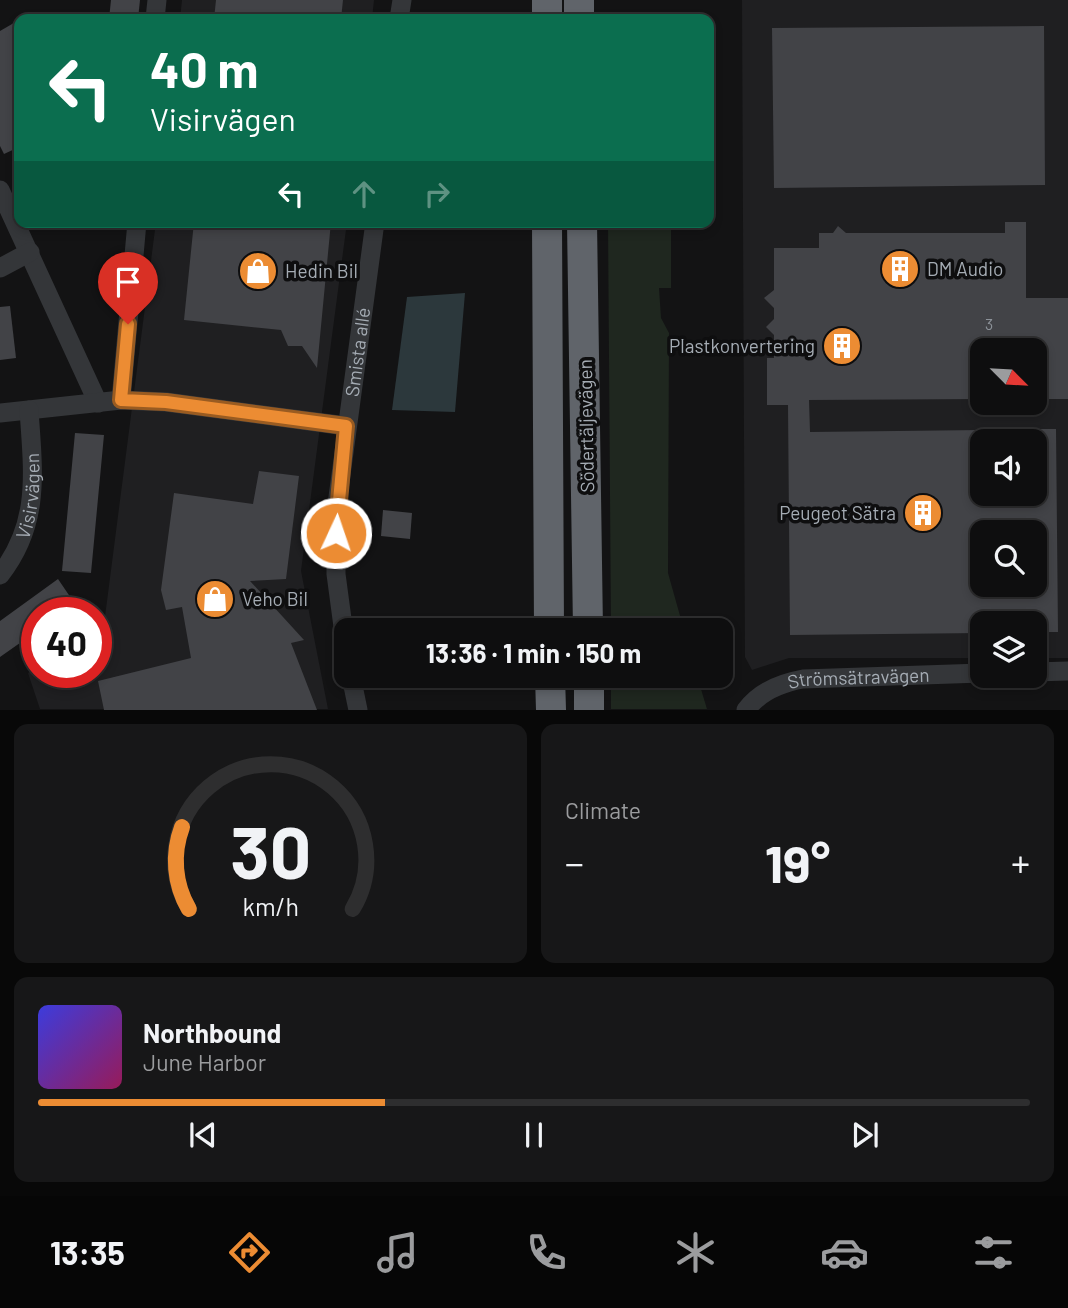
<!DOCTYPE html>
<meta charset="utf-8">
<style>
:root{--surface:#0e0e0f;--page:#171718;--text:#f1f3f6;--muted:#9b9c9e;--line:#2e2e2f;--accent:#ec8c33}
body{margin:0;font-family:Barlow,sans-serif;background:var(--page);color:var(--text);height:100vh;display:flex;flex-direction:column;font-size:26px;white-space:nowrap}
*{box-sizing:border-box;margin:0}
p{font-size:23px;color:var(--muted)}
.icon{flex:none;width:38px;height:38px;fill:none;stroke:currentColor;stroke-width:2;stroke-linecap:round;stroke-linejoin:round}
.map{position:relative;height:710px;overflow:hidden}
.drawer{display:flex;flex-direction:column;gap:14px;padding:14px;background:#080808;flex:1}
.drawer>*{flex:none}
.top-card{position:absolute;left:14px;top:14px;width:700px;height:214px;border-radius:14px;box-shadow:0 4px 10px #0003,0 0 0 2px var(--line);background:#0b6e4f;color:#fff;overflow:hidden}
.needle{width:46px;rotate:114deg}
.controls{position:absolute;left:970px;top:338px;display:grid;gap:14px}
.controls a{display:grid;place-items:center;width:77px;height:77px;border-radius:14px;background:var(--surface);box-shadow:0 4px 10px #0003,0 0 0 2px var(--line);font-size:35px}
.speed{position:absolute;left:21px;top:597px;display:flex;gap:14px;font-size:35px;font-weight:700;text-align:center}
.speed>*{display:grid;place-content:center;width:91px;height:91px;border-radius:50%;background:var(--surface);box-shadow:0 4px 10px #0003,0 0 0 2px var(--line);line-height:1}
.speed .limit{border:10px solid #d22;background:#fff;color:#111}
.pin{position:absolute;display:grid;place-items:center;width:60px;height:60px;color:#fff;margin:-72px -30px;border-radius:50% 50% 50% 0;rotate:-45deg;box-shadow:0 0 7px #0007}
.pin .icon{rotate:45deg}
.me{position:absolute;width:77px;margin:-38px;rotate:3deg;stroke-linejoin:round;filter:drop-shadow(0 0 5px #0008)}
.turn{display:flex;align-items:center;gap:24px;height:147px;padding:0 21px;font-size:32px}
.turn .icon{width:91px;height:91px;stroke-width:2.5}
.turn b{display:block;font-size:49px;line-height:60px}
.lanes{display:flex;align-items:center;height:66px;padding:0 21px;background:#0003;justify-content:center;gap:35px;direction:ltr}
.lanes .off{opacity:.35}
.big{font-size:52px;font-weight:700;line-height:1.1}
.drawer .card{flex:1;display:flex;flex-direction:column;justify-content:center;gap:10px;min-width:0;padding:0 24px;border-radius:14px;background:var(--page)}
.drawer .dial{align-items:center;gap:0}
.dial svg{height:182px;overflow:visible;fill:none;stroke:var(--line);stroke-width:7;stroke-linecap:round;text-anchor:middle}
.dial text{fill:var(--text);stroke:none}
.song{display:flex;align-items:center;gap:21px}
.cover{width:84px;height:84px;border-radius:10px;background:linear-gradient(135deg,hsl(240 70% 55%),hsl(330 70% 35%))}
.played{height:7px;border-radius:4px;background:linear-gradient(90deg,var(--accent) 35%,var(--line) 35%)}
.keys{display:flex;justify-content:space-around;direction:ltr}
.heat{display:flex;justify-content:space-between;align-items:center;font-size:38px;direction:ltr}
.drawer .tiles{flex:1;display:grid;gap:14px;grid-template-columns:1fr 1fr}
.card:last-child{grid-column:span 2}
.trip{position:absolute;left:334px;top:618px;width:399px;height:70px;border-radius:14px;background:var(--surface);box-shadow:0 4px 10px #0003,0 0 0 2px var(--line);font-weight:700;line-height:70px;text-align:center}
.menu{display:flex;height:112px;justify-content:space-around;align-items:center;background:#060606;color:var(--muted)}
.menu .icon{width:49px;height:49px}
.menu .selected{color:var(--accent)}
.menu b{font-size:32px;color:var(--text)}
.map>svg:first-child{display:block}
.built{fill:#1f1f21;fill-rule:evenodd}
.green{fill:#1f271f}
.water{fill:#2c383c}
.building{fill:#424347;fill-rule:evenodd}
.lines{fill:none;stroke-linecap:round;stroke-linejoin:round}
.minor{stroke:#343639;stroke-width:19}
.highway{stroke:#60646a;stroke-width:30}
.route-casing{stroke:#995b21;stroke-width:18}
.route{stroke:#ec8c33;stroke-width:12}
.labels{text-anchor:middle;stroke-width:7;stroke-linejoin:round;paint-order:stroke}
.number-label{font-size:16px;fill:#8c9299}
.poi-label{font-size:19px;fill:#a5acb4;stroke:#0e0e0f;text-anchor:start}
.street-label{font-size:19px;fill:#a5acb4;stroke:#0e0e0f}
</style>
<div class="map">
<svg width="1068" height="710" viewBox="0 0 1068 710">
<rect width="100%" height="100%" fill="#131314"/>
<g class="built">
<path d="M182,0H374L372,19H180Z"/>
<path d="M742,0H1068V658H1034V623H982V658H789L752,670L745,657ZM982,350H1034V402H982ZM982,441H1034V494H982ZM982,532H1034V584H982Z"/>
<path d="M156,222H347L301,571L328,709H40L28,673L37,668V672H96V636L103,632Z"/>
</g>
<g class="green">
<path d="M608,222H671V288H659L661,318L669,333L668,573L684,630H611Z"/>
<path d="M611,676H697L707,709H611Z"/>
</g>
<path class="water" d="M465,293L455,412L392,410L407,297Z"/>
<g class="building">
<path d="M111,0H140L138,19H109Z"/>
<path d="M216,0H343L341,19H214Z"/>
<path d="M19,20V147L4,154L0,146V31Z"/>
<path d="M1044,26L1045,185L774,188L772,28Z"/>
<path d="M194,222H331L317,368L302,346H288L281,330L184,320Z"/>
<path d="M1005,222H1026V298H1068V399H1034V350H982V399L809,400L810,432L982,430V494H1034V429H1056L1058,632H1034V623H982V633L790,635L788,405H767V358H774V335L766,327L774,319V308L764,298L774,290V248H819V233H833L838,226L846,233H1005ZM982,532H1034V584H982Z"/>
<path d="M10,306L16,358L0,360V307Z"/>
<path d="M75,433L104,435L91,573L62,571Z"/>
<path d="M259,471L299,476L286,579L250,581L304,640L291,643L317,710H104L98,681L191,658L182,607L166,610L161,590L174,493L253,504Z"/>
<path d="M383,510L412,513L410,539L381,536Z"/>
<path d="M58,579L75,604L63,612H37V631L0,657V621Z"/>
</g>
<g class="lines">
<g class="minor">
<path d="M155,19L157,0"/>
<path d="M399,19L402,0"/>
<path d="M0,190L98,403"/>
<path d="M0,268L30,252"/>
<path d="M121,400L137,222"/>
<path d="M0,413L121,400L166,402L346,426"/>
<path id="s1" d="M0,575C41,523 33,471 29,410"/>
<path id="s2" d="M346,649L336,574V512L375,222"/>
<path d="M1034,672L1068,671"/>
<path d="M351,676L358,710"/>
<path id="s3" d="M746,710C760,691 781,683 803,679L982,673"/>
</g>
<g class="highway">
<path d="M547,0V19"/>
<path d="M579,0V19"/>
<path d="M547,222L549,630"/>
<path d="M582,222L588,630"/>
<path d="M550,676L551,710"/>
<path d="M589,676V710"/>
</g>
</g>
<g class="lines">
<defs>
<path id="route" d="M128,324L121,400L166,402L346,426L336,533"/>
</defs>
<use href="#route" class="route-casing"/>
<use href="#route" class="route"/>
</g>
<defs>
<symbol id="building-disc" viewBox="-11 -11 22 22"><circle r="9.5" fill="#ec8c33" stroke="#0e0e0f"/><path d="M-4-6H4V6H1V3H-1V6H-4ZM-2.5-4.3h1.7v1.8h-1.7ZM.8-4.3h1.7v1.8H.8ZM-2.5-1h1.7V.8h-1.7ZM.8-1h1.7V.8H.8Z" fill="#fff"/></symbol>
<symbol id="shop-disc" viewBox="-11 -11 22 22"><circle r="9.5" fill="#ec8c33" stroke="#0e0e0f"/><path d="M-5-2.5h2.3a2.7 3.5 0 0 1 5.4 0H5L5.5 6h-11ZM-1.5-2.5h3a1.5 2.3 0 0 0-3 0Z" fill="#fff"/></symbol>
</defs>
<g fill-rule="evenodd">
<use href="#building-disc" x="878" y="247" width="44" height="44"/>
<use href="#shop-disc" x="236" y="249" width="44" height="44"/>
<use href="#building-disc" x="820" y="324" width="44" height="44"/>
<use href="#building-disc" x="901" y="491" width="44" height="44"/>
<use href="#shop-disc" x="193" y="577" width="44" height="44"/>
</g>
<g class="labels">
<g class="number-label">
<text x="989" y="330">3</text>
</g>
<g class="poi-label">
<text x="927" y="276">DM Audio</text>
<text x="285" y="278">Hedin Bil</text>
<text x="815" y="353" text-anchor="end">Plastkonvertering</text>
<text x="896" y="520" text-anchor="end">Peugeot Sätra</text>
<text x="242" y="606">Veho Bil</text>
</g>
<g class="street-label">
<text dy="7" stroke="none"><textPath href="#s2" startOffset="299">Smista allé</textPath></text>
<text transform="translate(586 426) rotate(-91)" y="7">Södertäljevägen</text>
<text dy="7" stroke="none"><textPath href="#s1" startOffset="86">Visirvägen</textPath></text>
<text dy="7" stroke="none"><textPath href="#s3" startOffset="122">Strömsätravägen</textPath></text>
</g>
</g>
</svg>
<div class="controls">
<a><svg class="needle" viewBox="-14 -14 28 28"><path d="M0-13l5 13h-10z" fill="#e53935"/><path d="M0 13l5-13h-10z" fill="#9b9c9e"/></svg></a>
<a><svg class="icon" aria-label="sound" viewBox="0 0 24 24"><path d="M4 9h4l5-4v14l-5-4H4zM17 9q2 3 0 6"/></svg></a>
<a><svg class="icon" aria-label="search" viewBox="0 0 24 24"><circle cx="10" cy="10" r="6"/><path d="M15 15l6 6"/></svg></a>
<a><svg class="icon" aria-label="layers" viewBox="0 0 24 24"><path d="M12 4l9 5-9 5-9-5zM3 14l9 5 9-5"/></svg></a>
</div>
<div class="speed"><div class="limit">40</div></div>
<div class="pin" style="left:128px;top:324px;background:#d93025"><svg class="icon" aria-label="arrive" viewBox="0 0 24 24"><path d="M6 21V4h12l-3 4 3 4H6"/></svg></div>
<svg class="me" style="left:336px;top:533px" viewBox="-20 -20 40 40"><circle r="17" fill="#ec8c33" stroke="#fff" stroke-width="3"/><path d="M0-11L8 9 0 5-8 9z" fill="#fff"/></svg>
<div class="trip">13:36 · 1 min · 150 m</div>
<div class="top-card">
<div class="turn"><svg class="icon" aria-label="left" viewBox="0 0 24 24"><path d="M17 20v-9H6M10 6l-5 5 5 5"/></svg><div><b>40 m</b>Visirvägen</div></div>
<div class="lanes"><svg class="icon" aria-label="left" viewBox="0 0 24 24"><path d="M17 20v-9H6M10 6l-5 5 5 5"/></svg><svg class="icon off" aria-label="ahead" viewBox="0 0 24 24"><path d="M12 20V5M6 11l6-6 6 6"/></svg><svg class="icon off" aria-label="right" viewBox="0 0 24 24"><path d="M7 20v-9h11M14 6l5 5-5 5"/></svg></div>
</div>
</div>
<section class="drawer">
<div class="tiles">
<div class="card dial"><svg viewBox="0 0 100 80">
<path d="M14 69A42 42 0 1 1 86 69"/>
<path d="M14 69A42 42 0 0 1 11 33" stroke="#ec8c33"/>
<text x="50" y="56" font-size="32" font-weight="700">30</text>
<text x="50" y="72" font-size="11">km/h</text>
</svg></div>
<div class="card"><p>Climate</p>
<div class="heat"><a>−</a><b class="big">19°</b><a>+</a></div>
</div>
<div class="card">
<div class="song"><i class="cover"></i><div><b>Northbound</b><p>June Harbor</p></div></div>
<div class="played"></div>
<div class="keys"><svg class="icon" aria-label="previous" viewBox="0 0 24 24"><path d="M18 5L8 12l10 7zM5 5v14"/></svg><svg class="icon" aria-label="pause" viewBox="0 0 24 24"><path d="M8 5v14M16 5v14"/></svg><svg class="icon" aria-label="next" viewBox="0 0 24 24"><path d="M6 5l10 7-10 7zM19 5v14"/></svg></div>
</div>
</div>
</section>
<nav class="menu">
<b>13:35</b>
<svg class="icon selected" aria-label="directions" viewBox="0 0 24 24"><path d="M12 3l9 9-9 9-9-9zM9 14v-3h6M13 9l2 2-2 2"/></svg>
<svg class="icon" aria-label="music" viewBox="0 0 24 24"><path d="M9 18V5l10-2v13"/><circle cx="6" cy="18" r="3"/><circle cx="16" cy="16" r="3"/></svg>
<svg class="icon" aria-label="phone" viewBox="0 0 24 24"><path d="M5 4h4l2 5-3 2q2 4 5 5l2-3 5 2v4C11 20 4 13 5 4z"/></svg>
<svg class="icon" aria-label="climate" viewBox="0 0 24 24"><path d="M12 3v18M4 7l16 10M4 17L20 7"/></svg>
<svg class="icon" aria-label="car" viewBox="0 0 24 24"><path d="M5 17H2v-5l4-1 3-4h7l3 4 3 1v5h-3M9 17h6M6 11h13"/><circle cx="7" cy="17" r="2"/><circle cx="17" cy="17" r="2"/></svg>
<svg class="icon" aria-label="filters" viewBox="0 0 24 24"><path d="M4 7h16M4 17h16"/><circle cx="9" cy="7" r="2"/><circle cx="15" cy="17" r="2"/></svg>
</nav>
